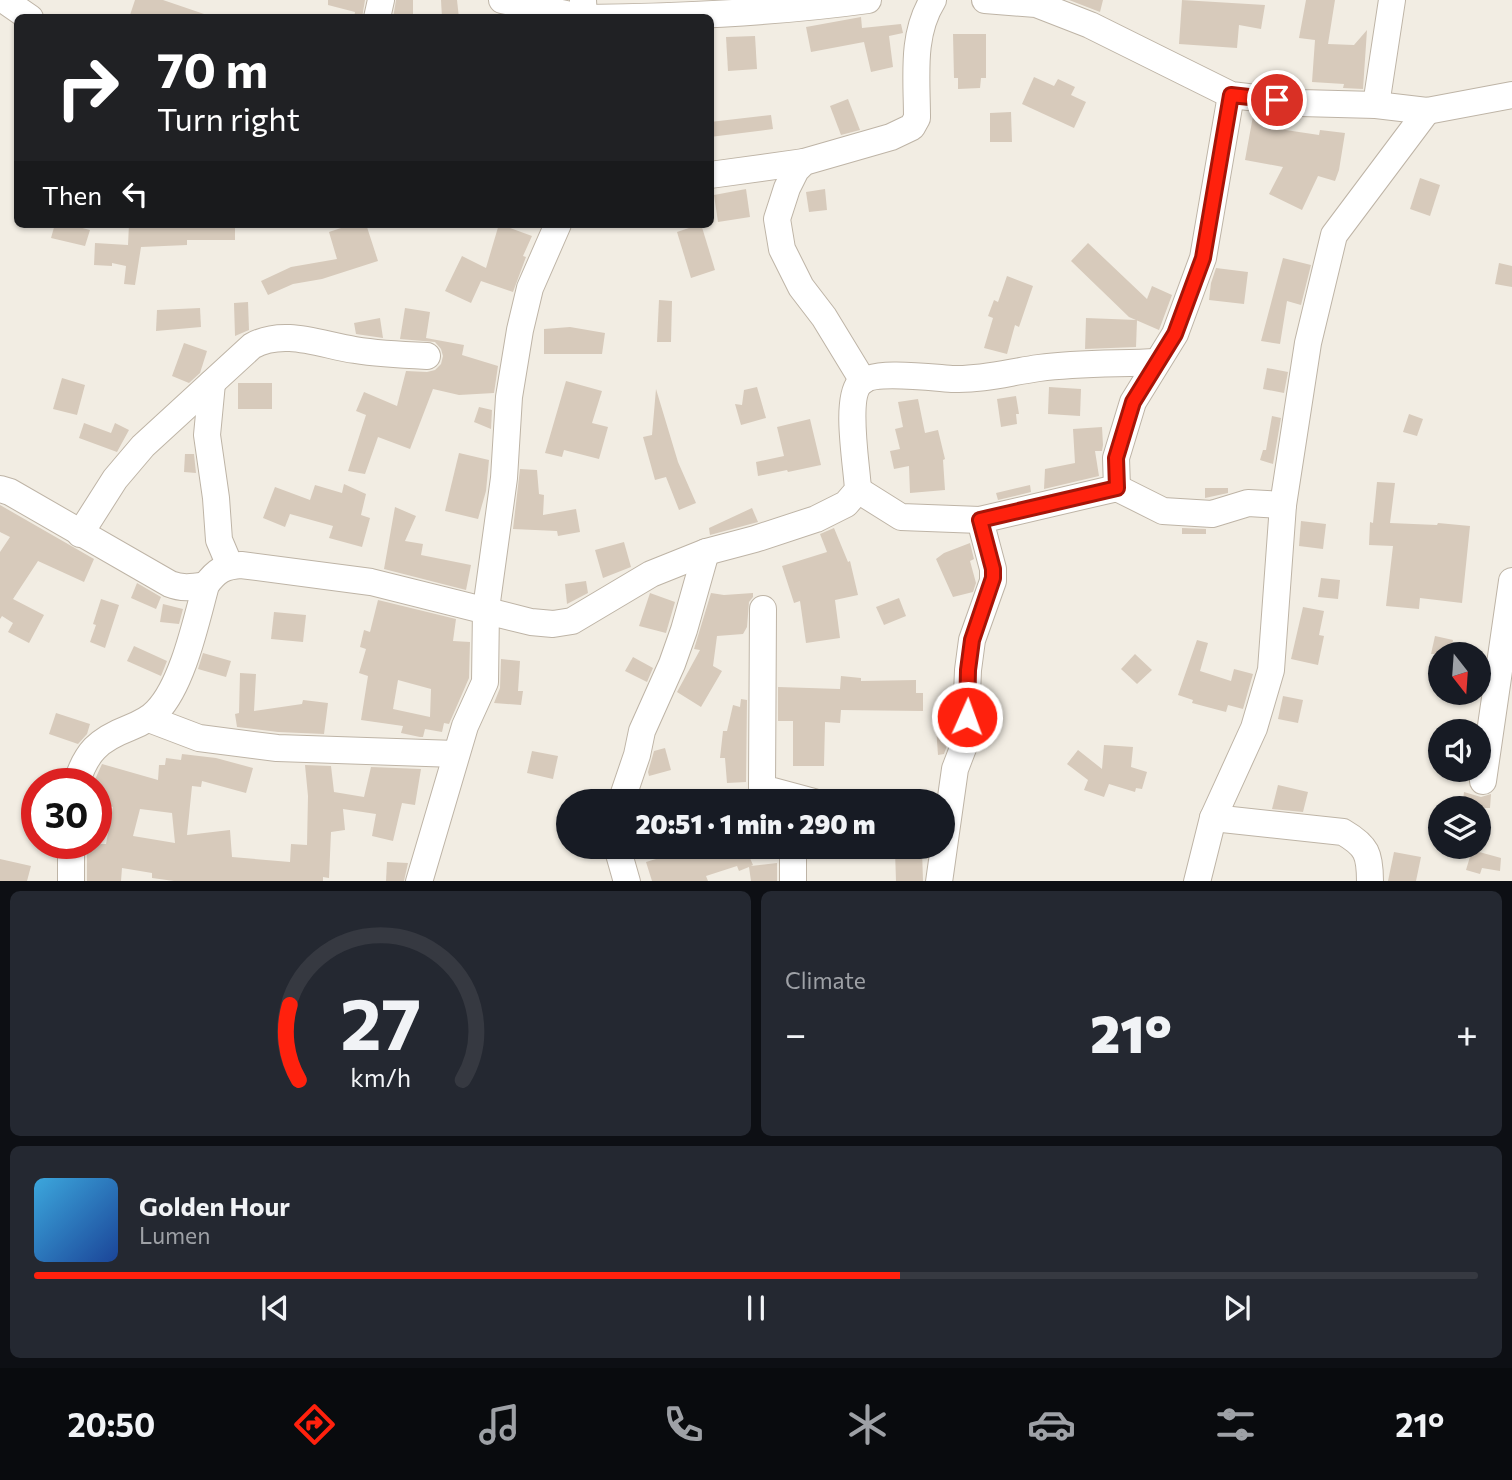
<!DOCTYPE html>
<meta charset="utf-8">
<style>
:root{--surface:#171b24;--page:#242831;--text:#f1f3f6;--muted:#9ea1a6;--line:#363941;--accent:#ff210d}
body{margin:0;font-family:Commissioner,sans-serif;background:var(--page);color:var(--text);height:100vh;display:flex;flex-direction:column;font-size:26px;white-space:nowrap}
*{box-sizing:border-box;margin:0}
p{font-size:23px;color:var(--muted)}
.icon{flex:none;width:38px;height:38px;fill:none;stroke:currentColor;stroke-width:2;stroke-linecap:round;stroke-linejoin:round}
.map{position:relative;height:881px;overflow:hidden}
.panel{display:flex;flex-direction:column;gap:10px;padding:10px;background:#0d0f14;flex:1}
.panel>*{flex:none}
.banner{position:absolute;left:14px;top:14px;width:700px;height:214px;border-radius:10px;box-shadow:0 2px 5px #0004;background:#202124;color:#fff;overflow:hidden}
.needle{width:46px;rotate:163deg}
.fabs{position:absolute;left:1428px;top:642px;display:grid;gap:14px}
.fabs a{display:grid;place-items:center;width:63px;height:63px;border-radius:50%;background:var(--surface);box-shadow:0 2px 5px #0004;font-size:35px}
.speed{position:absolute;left:21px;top:768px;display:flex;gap:14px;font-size:35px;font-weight:700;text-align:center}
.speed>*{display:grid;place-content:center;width:91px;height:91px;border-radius:50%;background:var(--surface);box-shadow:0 2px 5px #0004;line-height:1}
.speed .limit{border:10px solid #d22;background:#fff;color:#111}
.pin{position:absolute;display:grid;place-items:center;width:60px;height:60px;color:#fff;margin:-30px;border:4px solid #fff;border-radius:50%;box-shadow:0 2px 7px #0007}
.me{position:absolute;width:77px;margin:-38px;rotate:2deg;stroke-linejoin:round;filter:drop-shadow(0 0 5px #0008)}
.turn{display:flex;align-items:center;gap:24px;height:147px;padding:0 28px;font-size:32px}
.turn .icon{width:91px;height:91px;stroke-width:2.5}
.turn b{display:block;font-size:49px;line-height:60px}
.then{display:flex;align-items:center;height:66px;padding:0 28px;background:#0003;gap:14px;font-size:26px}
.big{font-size:52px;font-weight:800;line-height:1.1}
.panel .card{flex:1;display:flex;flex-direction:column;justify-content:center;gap:10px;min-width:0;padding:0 24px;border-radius:10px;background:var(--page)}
.panel .dial{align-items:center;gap:0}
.dial svg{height:182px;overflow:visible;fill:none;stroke:var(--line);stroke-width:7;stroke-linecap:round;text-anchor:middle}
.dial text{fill:var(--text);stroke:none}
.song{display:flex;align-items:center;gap:21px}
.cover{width:84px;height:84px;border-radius:10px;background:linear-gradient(135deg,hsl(200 70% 55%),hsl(220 70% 35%))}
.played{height:7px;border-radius:4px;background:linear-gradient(90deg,var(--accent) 60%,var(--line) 60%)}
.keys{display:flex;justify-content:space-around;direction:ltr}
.heat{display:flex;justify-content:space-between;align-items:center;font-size:38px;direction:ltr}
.panel .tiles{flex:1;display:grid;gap:10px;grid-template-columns:1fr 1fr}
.card:last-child{grid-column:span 2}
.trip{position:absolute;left:556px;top:789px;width:399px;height:70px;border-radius:35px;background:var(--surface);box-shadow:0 2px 5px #0004;font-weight:800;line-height:70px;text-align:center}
.dock{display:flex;height:112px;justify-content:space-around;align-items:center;background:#090b0e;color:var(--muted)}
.dock .icon{width:49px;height:49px}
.dock .current{color:var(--accent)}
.dock b{font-size:32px;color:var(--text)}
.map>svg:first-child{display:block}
.building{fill:#d7cabb;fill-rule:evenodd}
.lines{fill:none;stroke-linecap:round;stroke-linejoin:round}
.minor-casing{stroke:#beb4a6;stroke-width:28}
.minor{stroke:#fff;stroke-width:26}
.route-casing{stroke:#a61508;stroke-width:18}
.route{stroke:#ff210d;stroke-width:12}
</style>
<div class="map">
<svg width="1512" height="882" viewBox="0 0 1512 882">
<rect width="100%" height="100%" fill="#f2ede3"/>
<g class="building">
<path d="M135,0H163L207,15V18H129Z"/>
<path d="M328,0H365L362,18H354L355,12L328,5Z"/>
<path d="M396,0H413V18H393Z"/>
<path d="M441,0H457L459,18H442Z"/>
<path d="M1069,0H1103L1100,12Z"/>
<path d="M1182,0L1265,5L1261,29L1239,25L1237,48L1179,44Z"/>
<path d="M1306,0H1335L1328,44L1354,45L1367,30L1363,89L1343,88L1344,84L1312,82L1315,40L1299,38Z"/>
<path d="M861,17L862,28L901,24L903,33L889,36L893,67L871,72L864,42L811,52L806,27Z"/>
<path d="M953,34H986V78H981L980,88L958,89V78H954Z"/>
<path d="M755,36L757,69L728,71L726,37Z"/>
<path d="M1034,77L1054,86L1058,79L1075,87L1071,95L1086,102L1074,128L1022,104Z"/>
<path d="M848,99L860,130L841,135L830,106Z"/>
<path d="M1011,112L1012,142H990V113Z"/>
<path d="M771,115L773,129L710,137V122Z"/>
<path d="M1253,116L1281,121L1279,129L1319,135L1320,130L1345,133L1339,170L1335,181L1318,176L1302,210L1269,194L1283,167L1245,160Z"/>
<path d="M1420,178L1440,185L1430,216L1410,209Z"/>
<path d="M746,189L750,217L718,222L714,195Z"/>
<path d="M825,189L827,210L809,212L806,192Z"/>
<path d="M55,224H67L90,230L85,246L51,238Z"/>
<path d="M129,224H235V240H187V245L141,247L135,285L124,284L126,266L112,263V266L94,265L95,243L128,245Z"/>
<path d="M353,224H366L378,261L322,279L293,284L268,295L261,281L291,267L337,259L329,232Z"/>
<path d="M499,224L532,236L523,256L526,257L513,292L481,281L471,303L445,291L462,256L486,268Z"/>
<path d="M701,224L715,270L691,278L677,232Z"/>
<path d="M1088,243L1147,299L1152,286L1172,295L1159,330L1129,317L1071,261Z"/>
<path d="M1283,258L1311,265L1301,305L1287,301L1280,344L1261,341Z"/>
<path d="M1499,263L1512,266V287L1495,284Z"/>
<path d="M1216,268L1248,272L1244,304L1209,300L1211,283Z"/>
<path d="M1007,276L1033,286L1019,327L1015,325L1007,354L984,348L993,318L988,316L994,300L998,302Z"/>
<path d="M659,300L672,301L671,342H657Z"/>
<path d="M248,302L249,330L235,336L234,303Z"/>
<path d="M200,308L201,327L156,331L157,310Z"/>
<path d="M405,308L430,312L426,338L464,345L462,355L498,366L494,393L459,395L433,389L410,449L378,437L365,474L348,471L366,415L356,411L364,392L397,406L406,371L427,372L435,370L441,364L443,356L441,349L435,342L400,339Z"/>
<path d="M380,318L383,338L356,334L354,323Z"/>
<path d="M1086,318L1137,320L1136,347L1085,349Z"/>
<path d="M570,327L605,333L602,354H544V329Z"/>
<path d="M184,343L207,351L200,373L189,383L172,376Z"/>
<path d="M1267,368L1288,372L1284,393L1263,389Z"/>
<path d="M62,378L85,385L77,415L53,409Z"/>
<path d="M566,381L602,391L592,423L608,427L599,459L564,450L562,457L545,453Z"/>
<rect x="238" y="383" width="34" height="26"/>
<path d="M757,387L766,418L741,425L735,404L742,405L744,390Z"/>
<path d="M1049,387L1081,389L1080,416L1048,414Z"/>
<path d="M656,389L678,462L696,503L679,510L666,477L655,480L643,437L652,435Z"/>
<path d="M1016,396L1019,414H1016L1017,424L1001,427L997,399Z"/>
<path d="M918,399L925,433L938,430L945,459L943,460L945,490L910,493L909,466L894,469L890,451L900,449L895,429L903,427L898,402Z"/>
<path d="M479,407L492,410L491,429L474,422Z"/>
<path d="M1409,414L1423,419L1417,436L1403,432Z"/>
<path d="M1272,416L1281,418L1273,464L1260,460L1263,450H1266Z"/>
<path d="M810,419L821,465L788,472L787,470L758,476L756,462L784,456L777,427Z"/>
<path d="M84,423L111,433L115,423L129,430L117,452L79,438Z"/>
<path d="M1102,427L1103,445L1102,451H1095L1099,476L1044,489L1045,469L1075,463L1073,429Z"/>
<path d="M459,453L489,460L486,491L478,519L445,511Z"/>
<path d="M185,454H194L196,473L184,472Z"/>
<path d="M520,469L537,470L539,494L544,495L543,515L576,509L580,532L558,536L557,531L513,529Z"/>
<path d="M1377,482L1395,483L1390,523L1437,525L1438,523L1470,526L1462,603L1420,598L1419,609L1386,606L1393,546L1369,545L1370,522L1373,523Z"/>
<path d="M344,484L366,494L361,515L370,518L362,547L329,538L333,526L290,514L285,527L263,518L275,487L310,500L315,485L342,493Z"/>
<path d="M1030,485L1031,492L998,500L996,493Z"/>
<path d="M1205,488H1228V493L1205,498Z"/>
<path d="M0,505L94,559L84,582L38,561L13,599L44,615L29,643L8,632L13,623L2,616L0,619V552L10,537L0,532Z"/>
<path d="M395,507L416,516L405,541L423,544L421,555L471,565L466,590L384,569Z"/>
<path d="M752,508L758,522L710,535L709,528Z"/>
<path d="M1301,521L1326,524L1323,549L1299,546Z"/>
<path d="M834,528L848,562L850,561L858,595L835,600L840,638L806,643L800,601L794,603L782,566L827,552L820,534Z"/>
<path d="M1182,528L1206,529V534H1182Z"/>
<path d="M624,542L631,567L603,578L595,550Z"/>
<path d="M970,543L974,559L970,561L976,583L973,592L953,597L936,559L944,553Z"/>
<path d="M1321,578L1340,580L1338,599L1318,597Z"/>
<path d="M586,581L588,593L567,604L565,584Z"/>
<path d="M137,583L161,597L156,609L131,598Z"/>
<path d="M650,593L675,602L666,633L639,626Z"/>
<path d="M711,593L724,595L753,593V597L749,602L747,627L743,634L717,636L713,666L722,671L701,707L677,692L700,650L694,649Z"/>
<path d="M899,598L906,616L884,625L876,607Z"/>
<path d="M101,599L119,605L105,648L90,642L96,625L93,624Z"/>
<path d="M378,600L456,619L453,641L470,642L469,678L449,724L444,723L442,732L425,729L423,737H420L401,733L403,726L361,720L368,676L359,673L366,649L360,647L364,630L370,632ZM398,680L431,689L430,717L393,709Z"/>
<path d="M163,604L183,609L179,624L160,622Z"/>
<path d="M1303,607L1324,611L1319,635L1324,636L1318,665L1291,659Z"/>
<path d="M274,612L306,615L303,642L271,639Z"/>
<path d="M1435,636L1453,640L1450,654H1431Z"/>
<path d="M1197,640L1208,643L1200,671L1231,681L1234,669L1253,674L1243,709L1228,705L1226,712L1192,703L1193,700L1178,695Z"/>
<path d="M134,646L167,661L161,676L127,661Z"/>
<path d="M203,653L231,661L226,677L198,669Z"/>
<path d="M1135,654L1152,670L1137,684L1121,669Z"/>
<path d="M633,657L653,668L647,682L625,671Z"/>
<path d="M501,659L520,661L518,691H523L521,705L494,703L500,688Z"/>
<path d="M240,673L256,674L254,711L302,704L303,700L328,703L324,734L278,732L237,727L235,714L239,713Z"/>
<path d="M841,676L861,678V681L916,680V693H923V711L841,710L840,723L825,722L824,766H793V721H778V687L840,689Z"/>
<path d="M1283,696L1303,700L1298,723L1278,719Z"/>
<path d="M741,699L747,700L746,782L727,783L725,758H720L723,731H727L733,705L740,707Z"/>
<path d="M56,713L90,724L87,734L78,744L49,734Z"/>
<path d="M950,726L949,740L944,754L938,755L936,727Z"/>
<path d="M1104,745L1133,747L1131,767L1147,772L1142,789L1136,788L1135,792L1109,784L1104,797L1084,790L1088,780L1067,764L1078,750L1102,769Z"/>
<path d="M665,748L671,770L649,776L648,772L654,751Z"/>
<path d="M532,751L558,756L553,779L527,773Z"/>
<path d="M182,754L216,758L253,768L246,793L202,781L201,787L192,786L187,835L230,830L232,857L290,862L291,844L307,845L308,796L305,765L331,766L334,792L364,797L371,767L421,769L415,805L402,803L393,841L372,836L376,814L343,809L345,830L331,832L329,878L323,877V881H174L152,878V873L122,868L121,881H87V844H106L113,807L96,802V784H93L102,764L158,780L159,765H165L166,758L181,760ZM140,809L172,813L175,843L133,836Z"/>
<path d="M1278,785L1308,792L1303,812L1272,809Z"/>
<path d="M1464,792L1481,797L1491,794L1490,808H1462Z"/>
<path d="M674,847H745L753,865L751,866L777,863V881H751L749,867L739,871L737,866L706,876L708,881H652L646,862L676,853Z"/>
<path d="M922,850L923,881H896L895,851Z"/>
<path d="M1472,850L1501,858L1500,871L1482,868L1480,874L1466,870Z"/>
<path d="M1394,852L1421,857L1416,881H1388Z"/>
<path d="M0,859L31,866L27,881H0Z"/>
<path d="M387,862L408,863L404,881H386Z"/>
</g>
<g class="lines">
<defs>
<g id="minor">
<path d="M4,0L30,18"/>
<path d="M502,0L584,18L583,0"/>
<path d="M985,0L1036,4L1090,25L1231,95L1300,103L1376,105L1427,111L1512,95"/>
<path d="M377,18L381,0"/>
<path d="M585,18C679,17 774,13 868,0"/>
<path d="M1376,105L1392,0"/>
<path d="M710,175L804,162"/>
<path d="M863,381L824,317L801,287L782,249L777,219L787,188L796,170L804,162L891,137L912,127L917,118C917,78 911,35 933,0"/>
<path d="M212,383L207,435L216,498L219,540L230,566"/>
<path d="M1117,488L1116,458L1133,402L1175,334L1203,258L1231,95"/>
<path d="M0,489L10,492L170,584C182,589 193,587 206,585"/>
<path d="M858,490L901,517L980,520L1117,488L1163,511L1212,514L1248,503L1283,505"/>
<path d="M80,534L115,479L143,446L252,346C284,328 321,345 355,350C379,354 403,355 427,356"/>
<path d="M763,609L762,788L814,802"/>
<path d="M149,719L199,738L277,748L456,754"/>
<path d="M1483,781L1512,581"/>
<path d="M76,784C86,752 98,740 129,728C139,724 150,719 157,711C183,684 196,621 206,585C216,571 224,566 241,565L371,582L531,622L553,624L572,621L651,574L706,552L755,539L816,519L846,504L858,490C857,467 845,402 859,384C871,369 935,378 954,379C983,380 1010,372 1039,368C1077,363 1117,364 1157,362"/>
<path d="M621,802L637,755L642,731L672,664L684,630L706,552"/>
<path d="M1213,818L1343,832C1367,846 1370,854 1370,882"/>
<path d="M617,847L627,882"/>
<path d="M793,852V882"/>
<path d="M71,882V844"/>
<path d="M419,882L465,726L485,682L486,609L504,478L509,397L520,330L530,288L558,224"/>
<path d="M939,882L955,769L965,743L968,670L972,640L993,581V569L980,520"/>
<path d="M1197,882L1213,818L1254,728L1271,670L1283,505L1308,343L1334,235L1427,111"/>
</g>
</defs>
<use href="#minor" class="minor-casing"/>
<use href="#minor" class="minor"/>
</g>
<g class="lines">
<defs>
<path id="route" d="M967,717L968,670L972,640L993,578V569L980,520L1117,488L1116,458L1133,402L1175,334L1203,258L1231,95L1277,100"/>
</defs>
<use href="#route" class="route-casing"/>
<use href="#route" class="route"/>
</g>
</svg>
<div class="fabs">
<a><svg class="needle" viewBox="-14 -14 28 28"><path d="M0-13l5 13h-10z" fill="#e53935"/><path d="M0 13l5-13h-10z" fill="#9ea1a6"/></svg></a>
<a><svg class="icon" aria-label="sound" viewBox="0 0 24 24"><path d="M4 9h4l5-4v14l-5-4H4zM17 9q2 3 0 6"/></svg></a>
<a><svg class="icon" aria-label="layers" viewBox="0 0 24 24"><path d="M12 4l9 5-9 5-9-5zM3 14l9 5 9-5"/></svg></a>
</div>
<div class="speed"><div class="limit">30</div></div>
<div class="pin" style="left:1277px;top:100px;background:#d93025"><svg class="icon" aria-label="arrive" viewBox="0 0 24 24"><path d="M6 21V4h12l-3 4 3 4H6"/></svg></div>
<svg class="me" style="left:967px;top:717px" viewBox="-20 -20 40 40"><circle r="17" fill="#ff210d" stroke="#fff" stroke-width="3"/><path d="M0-11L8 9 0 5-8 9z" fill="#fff"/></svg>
<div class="trip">20:51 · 1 min · 290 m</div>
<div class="banner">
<div class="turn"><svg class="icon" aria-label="right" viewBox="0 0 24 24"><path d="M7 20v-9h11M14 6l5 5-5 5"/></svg><div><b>70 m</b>Turn right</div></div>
<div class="then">Then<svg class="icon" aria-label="left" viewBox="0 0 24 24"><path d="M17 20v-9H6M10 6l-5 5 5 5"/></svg></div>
</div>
</div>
<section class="panel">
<div class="tiles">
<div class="card dial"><svg viewBox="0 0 100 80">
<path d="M14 69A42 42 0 1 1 86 69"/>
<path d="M14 69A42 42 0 0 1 10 36" stroke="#ff210d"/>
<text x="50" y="56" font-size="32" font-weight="700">27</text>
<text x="50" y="72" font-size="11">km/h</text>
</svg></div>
<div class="card"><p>Climate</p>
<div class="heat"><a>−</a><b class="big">21°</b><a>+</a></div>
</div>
<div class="card">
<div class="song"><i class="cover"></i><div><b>Golden Hour</b><p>Lumen</p></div></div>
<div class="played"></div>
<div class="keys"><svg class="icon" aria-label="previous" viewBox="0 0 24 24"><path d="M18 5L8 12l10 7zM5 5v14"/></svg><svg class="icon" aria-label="pause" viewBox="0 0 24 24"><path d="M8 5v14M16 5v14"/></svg><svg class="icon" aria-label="next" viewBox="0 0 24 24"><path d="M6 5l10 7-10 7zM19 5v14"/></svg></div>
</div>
</div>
</section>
<nav class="dock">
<b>20:50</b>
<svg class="icon current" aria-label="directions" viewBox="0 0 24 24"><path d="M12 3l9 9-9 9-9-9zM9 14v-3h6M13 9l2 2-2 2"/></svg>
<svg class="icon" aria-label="music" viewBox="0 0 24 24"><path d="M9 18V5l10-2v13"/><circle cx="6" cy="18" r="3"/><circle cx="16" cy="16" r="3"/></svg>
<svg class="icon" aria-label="phone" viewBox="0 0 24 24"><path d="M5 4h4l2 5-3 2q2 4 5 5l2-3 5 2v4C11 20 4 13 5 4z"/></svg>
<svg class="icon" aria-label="climate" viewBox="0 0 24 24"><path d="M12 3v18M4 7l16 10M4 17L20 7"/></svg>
<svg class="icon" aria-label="car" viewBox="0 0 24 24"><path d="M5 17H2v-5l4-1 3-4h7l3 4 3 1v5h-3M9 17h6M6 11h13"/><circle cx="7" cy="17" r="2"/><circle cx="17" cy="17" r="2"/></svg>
<svg class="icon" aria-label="filters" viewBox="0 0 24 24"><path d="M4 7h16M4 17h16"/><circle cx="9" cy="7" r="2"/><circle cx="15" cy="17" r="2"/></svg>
<b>21°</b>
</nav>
